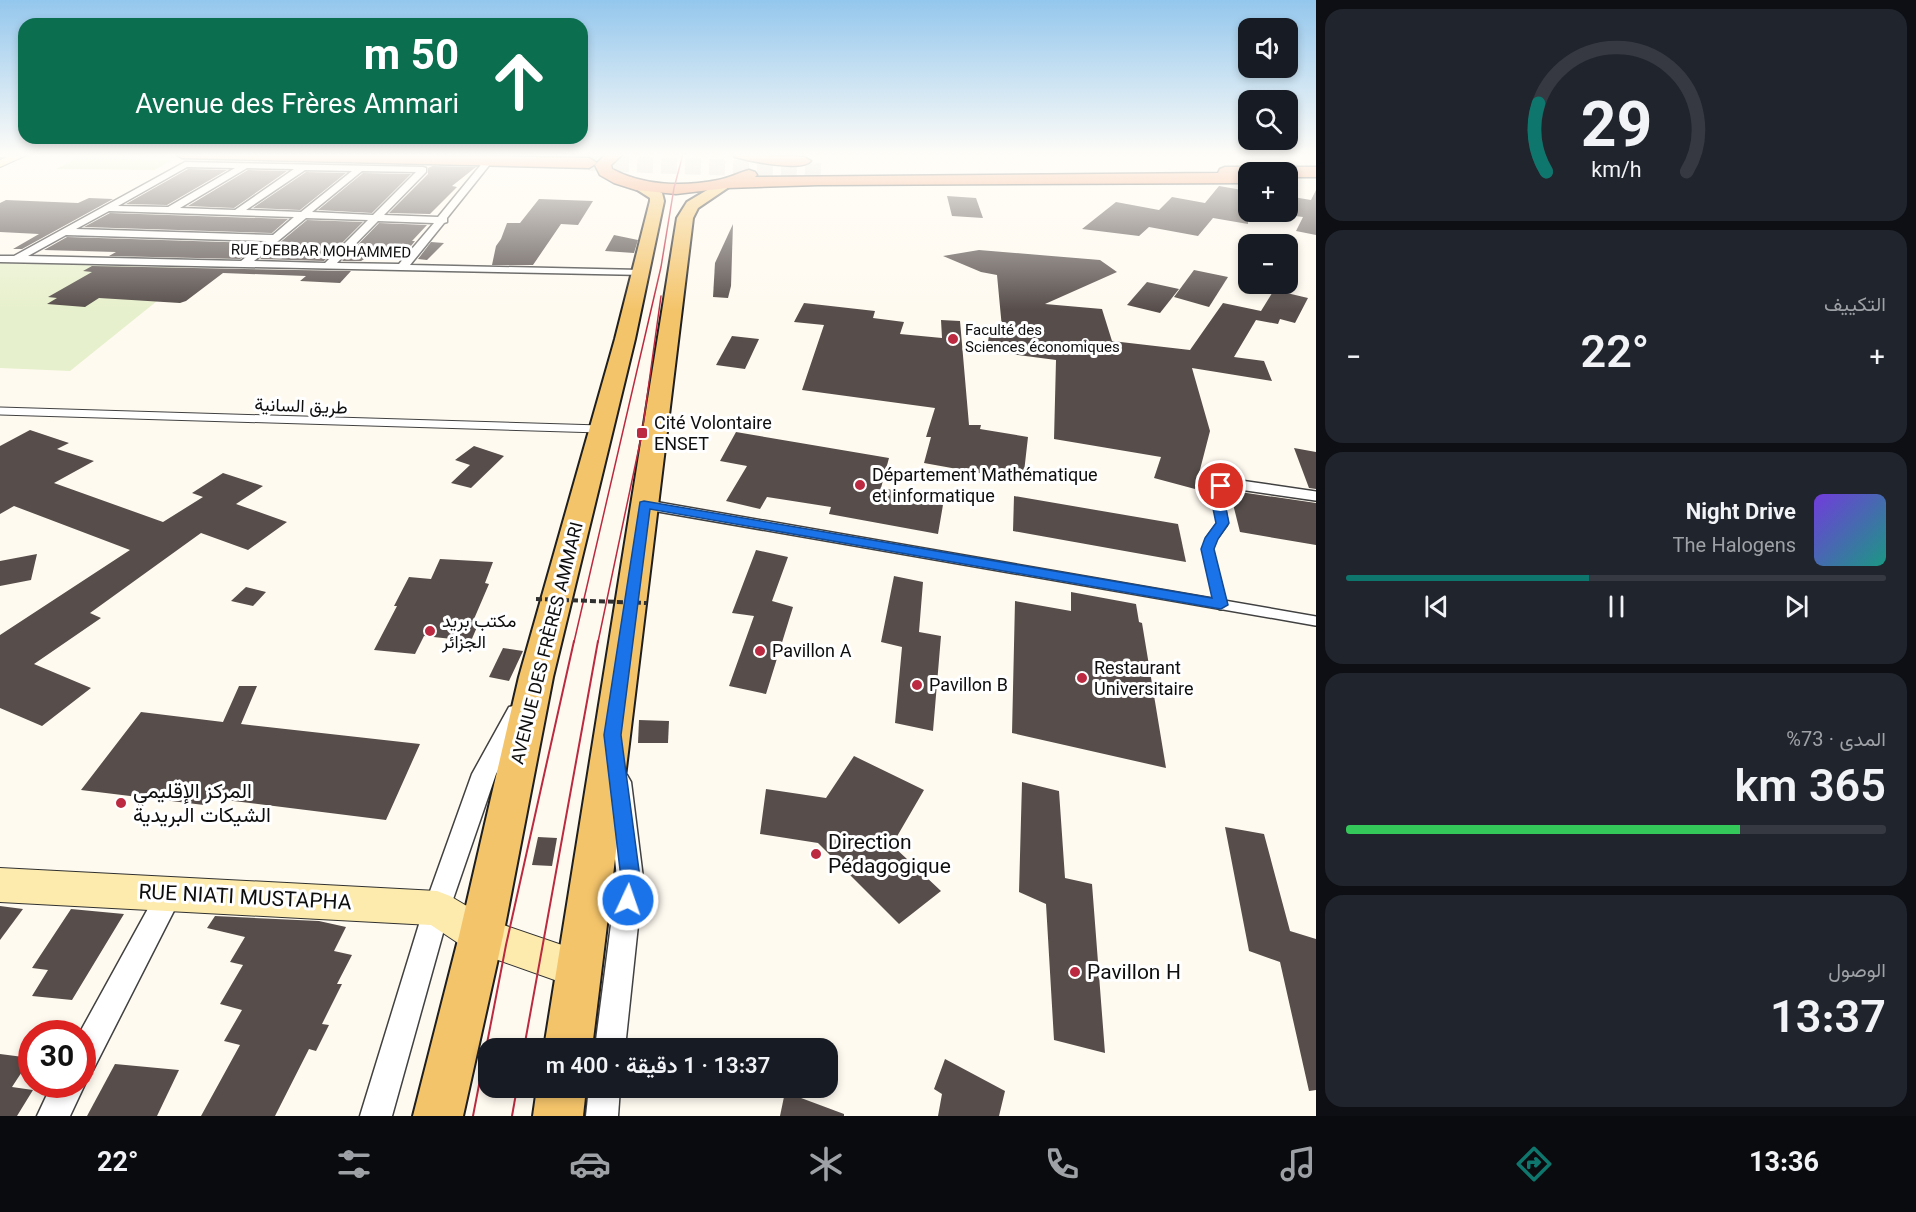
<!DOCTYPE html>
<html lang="ar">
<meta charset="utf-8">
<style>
:root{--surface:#171b24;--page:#20242c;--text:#f1f3f6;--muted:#9ea1a6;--line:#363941;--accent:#0f766e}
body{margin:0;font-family:Georgia,Vazirmatn,serif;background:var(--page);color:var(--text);direction:rtl;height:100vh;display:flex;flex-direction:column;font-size:22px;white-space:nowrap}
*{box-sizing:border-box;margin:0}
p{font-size:20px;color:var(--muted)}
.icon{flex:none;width:33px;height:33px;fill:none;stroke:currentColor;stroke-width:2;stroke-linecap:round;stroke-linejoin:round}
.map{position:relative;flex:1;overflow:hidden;direction:ltr}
.details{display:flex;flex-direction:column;gap:9px;padding:9px;background:#0d0f14;width:600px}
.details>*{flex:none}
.hud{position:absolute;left:18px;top:18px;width:570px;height:126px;border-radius:18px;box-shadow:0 3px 9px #0003;direction:rtl;background:#0b6e4f;color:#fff;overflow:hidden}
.tools{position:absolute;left:1238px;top:18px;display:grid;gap:12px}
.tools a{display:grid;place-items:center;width:60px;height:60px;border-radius:12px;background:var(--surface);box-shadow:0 3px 9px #0003;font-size:30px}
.speed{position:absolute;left:18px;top:1020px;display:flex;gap:12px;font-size:30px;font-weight:700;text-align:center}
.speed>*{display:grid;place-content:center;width:78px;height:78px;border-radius:50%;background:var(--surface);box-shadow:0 3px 9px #0003;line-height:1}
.speed .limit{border:9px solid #d22;background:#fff;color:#111}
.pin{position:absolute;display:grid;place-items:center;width:51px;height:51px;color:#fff;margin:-26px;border:3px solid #fff;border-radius:50%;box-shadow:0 2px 6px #0007}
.me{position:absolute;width:66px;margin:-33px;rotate:3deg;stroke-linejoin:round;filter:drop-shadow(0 0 4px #0008)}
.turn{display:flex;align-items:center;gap:21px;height:126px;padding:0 30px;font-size:27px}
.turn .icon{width:78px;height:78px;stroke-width:2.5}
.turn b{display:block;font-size:42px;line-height:51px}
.big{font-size:45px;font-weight:600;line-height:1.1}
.details .card{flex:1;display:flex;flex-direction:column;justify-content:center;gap:9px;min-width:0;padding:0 21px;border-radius:18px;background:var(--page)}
.details .dial{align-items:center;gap:0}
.dial svg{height:156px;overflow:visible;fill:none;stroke:var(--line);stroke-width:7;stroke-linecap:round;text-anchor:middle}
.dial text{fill:var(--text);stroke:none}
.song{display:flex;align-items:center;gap:18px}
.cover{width:72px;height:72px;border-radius:9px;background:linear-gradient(135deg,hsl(260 70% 55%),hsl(170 70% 35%))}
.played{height:6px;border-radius:3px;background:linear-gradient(90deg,var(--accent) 45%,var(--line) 45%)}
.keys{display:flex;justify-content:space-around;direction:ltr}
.heat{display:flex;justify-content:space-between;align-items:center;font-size:33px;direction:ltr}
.charge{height:9px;border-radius:4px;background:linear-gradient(90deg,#34c759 73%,var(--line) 0)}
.trip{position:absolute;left:478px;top:1038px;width:360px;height:60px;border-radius:18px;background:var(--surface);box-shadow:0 3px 9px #0003;font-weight:600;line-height:60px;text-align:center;direction:rtl}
.tab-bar{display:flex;height:96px;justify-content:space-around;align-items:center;background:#090b0e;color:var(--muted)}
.tab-bar .icon{width:42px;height:42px}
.tab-bar .active{color:var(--accent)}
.tab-bar b{font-size:27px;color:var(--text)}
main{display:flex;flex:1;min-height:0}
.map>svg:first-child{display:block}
.green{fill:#d7e8ba}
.pitch{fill:#e7f0cc}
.building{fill:#574e4b}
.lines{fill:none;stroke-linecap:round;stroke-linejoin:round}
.highway-tunnel{stroke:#dbd7ce;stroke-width:16;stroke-dasharray:16 8;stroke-linecap:butt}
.lane-far1-casing{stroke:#414141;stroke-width:9}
.lane-casing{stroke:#414141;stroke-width:12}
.street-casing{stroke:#414141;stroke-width:3}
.secondary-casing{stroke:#303030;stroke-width:2}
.primary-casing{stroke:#1f1f1f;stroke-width:4}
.highway-casing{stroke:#1f1f1f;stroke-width:3}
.lane-far1{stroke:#fff;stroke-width:7}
.lane{stroke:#fff;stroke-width:9}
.street{fill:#fff;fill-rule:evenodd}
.secondary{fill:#fcebad;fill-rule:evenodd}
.primary{fill:#f4c46a;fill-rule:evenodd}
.highway{fill:#f0915d;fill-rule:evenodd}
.tram-far1{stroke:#bb2a40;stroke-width:1.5}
.tram{stroke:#bb2a40;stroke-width:2}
.path-bridge{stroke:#303030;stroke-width:4;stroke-dasharray:6 3;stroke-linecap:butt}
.route{fill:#1a73e8;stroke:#114b97;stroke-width:1.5}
.poi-dot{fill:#bb2a40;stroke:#fff;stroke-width:2}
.labels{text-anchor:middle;stroke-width:6;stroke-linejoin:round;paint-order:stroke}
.far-street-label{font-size:15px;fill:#0e0e0e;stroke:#fff}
.far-poi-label{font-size:15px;fill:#0e0e0e;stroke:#fff;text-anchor:start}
.street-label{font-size:18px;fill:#0e0e0e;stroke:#fff}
.poi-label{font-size:18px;fill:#0e0e0e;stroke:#fff;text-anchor:start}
.near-poi-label{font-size:21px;fill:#0e0e0e;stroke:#fff;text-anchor:start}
.near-street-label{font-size:21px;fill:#0e0e0e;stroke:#fff}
</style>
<main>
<section class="details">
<div class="card dial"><svg viewBox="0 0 100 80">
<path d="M14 69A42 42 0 1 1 86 69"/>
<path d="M14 69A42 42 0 0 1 10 34" stroke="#0f766e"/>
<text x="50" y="56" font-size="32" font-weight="700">29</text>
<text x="50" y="72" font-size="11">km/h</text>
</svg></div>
<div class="card"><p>التكييف</p>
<div class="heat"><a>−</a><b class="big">22°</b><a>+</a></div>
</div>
<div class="card">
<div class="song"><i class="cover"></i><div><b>Night Drive</b><p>The Halogens</p></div></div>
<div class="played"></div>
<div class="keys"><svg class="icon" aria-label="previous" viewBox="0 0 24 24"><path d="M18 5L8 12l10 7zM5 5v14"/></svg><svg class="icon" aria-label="pause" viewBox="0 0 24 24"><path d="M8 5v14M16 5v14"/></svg><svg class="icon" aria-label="next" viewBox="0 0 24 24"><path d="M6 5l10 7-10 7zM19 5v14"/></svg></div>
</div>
<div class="card"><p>المدى · 73%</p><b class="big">365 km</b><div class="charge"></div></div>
<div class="card"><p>الوصول</p><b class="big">13:37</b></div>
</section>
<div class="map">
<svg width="1316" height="1116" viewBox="0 0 1316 1116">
<rect width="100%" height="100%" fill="#fffaf0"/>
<path class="green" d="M77,158L172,160L155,170L56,169Z"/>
<path class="pitch" d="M0,263L198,268L70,371L0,368Z"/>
<g class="building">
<path d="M432,166L476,167L452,186L457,187L430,214L389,213L428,174V168Z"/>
<path d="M188,169L227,170L167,205L126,204Z"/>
<path d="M248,170L287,171L234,208L188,206Z"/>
<path d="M306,172L346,173L300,210L253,208Z"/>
<path d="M363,173L411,174L372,213L318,210Z"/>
<path d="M1219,186L1248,191V224L1213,218L1198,236L1149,227L1139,236L1082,229L1116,202L1159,210L1172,197L1205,203Z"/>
<path d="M1316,190V235L1296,231L1303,217L1287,215V196L1311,200Z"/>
<path d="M947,196L976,198L983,218L952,216Z"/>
<path d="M89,198L113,199L22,249H13L39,234L0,232V203L6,200L78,203Z"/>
<path d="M539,199L593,201L578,225L561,224L533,265H492L496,246L501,239L507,223H520Z"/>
<path d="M110,213L288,219L272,233L84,227Z"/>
<path d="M307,220L363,222L324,261L260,259Z"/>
<path d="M379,223L427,225L412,241H415L401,258H366L361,261H342Z"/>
<path d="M733,224L731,286L728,298L713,297L715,263Z"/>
<path d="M614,235L638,240L634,253L605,251Z"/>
<path d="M67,237L260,243L240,259L109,256L116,252L44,250Z"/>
<path d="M431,242L444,243L427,260L418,259Z"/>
<path d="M979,250L1100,260L1117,272L1045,304L1102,309L1112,341L1190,350L1223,303L1261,311L1274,290L1308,298L1295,323L1280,319L1278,324L1256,320L1234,357L1264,361L1272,381L1192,368L1210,431L1195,489L1154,478L1161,457L1054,439L1056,360L987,351L990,326L1002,328L997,275L981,272L943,256Z"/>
<path d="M92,266L351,271L340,283L300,281L306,276L223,273L186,301L180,303L99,298L85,307L47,304L57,298L48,297L92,272L83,271Z"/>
<path d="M1194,270L1228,277L1209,307L1174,297Z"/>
<path d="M1147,282L1179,289L1160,313L1127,305Z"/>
<path d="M804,303L875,311L873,318L904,322L900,334L942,338L941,320L960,321L969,425H981L980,429L1028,437L1023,481L924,463L931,437H926L935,408L802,390L824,325L794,322Z"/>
<path d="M732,336L759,339L745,369L716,365Z"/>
<path d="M30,430L69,443L57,449L94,461L54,483L163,522L203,497L192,493L223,473L263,486L236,504L287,522L248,550L201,533L90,613L101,618L34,664L91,688L42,726L0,708V635L130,550L14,506L0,514V446Z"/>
<path d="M736,432L889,458L881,488L944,499L938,534L829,514L831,507L767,497L760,509L726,501L747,466L720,461Z"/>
<path d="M474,446L504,456L471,488L451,483L470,465L455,460Z"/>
<path d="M1294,448L1316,452V489L1309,488Z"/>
<path d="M1233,491L1316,503V545L1240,532L1233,504H1229L1227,493Z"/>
<path d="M1014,496L1178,524L1186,562L1013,531Z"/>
<path d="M756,550L788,557L772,601L793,607L766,694L729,686L754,616L732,613Z"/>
<path d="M37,554L31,580L0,586V561Z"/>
<path d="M440,559L493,562L485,583L489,584L474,619L480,620L471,641L424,636L415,654L374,650L397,606H394L409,577L431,579Z"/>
<path d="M894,576L923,582L919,632L941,636L933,731L895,723L902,647L881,642Z"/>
<path d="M246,587L266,592L253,606L231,601Z"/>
<path d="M1071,592L1136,604L1139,622L1142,623L1166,768L1012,733L1015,601L1071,611Z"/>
<path d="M503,648L523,651L509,681L489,677Z"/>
<path d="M239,686H257L241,724L420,744L386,820L209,798L204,805L81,790L141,712L223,722Z"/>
<path d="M639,720L669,721L668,743H638Z"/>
<path d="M854,756L924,790L892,845L941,891L899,924L818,843L760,834L766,789L826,798Z"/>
<path d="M1022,782L1059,791L1065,878L1092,884L1105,1053L1054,1040L1046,904L1019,892Z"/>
<path d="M1225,827L1264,834L1290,931L1316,939V1090L1309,1091L1280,962L1249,951Z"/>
<path d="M538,837L557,838L552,866L532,865Z"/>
<path d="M0,906L23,909L0,940Z"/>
<path d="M71,909L124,914L72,1000L32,996L48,970L32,968Z"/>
<path d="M215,916L319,921L346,927L334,951L352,955L337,984H342L322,1024L329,1025L316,1051L309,1049L275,1116H201L240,1045L224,1041L242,1010L220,1004L243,965L230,962L245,937L207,928Z"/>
<path d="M0,1054L31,1058L12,1087L33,1090L17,1116H0Z"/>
<path d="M945,1059L1005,1091L999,1116H938L942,1094L934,1089Z"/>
<path d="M115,1064L179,1070L157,1116H87Z"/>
<path d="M785,1092L844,1114V1116H780Z"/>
</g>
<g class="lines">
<path class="highway-tunnel" d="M589,163L826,171"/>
<defs>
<path id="lane-far1" d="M0,411L600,429"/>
<g id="lane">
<path d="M647,505L1316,621"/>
<path d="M1221,605L1208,549L1211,539L1223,523L1217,488L1233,484L1316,496"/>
</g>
<g id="street">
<path d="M0,154H22L23,155L19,157H0Z"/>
<path d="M484,161L491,163L447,218V222L444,223L410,265L641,270L646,273L645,275L0,262V256H14L185,162L423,167L426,168V172L384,215L438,217ZM187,167L235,168L168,207L118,206ZM247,168L294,169L235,210L180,208ZM305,170L352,171L301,212L246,210ZM362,171L416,172L373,215L312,212ZM109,211L294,217L273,235L76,229ZM306,218L368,220L325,263L254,261ZM378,221L434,223L399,264L337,263ZM66,235L266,241L241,261L28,256Z"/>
<path d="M517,705L525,707L528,713L496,774L450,908L392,1116H360L424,908L472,774L509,707Z"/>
<path d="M619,773L627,775L631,782L643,878L625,1048H595L617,878L607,782L611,775Z"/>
<path d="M170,881L179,885L183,893L93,1070L82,1074V1034H79L161,885Z"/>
<path d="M82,1079L85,1084L70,1116H37L52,1084H82Z"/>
<path d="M589,1088H620L618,1116H586Z"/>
</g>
<g id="secondary">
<path d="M13,154H29L0,167V160Z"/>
<path d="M0,868L437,891L450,896L492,921L594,956L600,970L594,984L580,989L467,949L431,925L0,902Z"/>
</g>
<g id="primary">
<path d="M635,180L662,193L664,201L635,339L553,677L503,936L463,1116H413L459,936L519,677L615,339L650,201V198L628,184Z"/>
<path d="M724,180L731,184L729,187L698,208L693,218L592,1048H544L677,218L687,202Z"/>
<path d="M537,1088H586L583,1116H533Z"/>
</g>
<g id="highway">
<path d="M175,154H383L589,158L597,163L589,168L182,158Z"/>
<path d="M606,154H623L611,165L612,169C644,186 683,187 718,180C729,178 738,173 749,170L755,172L757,175L755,177L1218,173L1220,169L1225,167H1316V177H1287V172H1248V183L818,185L727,188L676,194L636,190L614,183L600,175L595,165Z"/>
<path d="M733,154L804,157L811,161C801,172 750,161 735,157Z"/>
</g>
</defs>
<use href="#lane-far1" class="lane-far1-casing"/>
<use href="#lane" class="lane-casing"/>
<use href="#street" class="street-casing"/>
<use href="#secondary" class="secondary-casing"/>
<use href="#primary" class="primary-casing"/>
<use href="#highway" class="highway-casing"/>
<use href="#lane-far1" class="lane-far1"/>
<use href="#lane" class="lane"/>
<use href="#street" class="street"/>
<use href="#secondary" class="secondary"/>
<use href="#primary" class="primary"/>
<use href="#highway" class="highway"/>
<g class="tram-far1">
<path d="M574,642L661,267L674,188L683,154"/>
<path d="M598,642L642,433L661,296"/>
</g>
<g class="tram">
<path d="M524,1048L598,641"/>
<path d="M473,1116L506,945L574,641"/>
<path d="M512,1116L517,1088"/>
</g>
<path class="path-bridge" d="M536,599L647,603"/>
</g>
<linearGradient id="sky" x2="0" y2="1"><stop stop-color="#94c7ed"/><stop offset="0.5" stop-color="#fffdf8"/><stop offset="1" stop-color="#fffdf8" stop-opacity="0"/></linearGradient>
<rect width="1316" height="310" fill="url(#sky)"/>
<path class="route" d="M1221,482L1227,486L1223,494L1229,523L1218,539L1214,549L1228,605L1221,609L650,509L621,735L640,878L635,906L628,909L621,906L618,900L621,878L604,735L640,502L644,501L1212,598L1201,549L1205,538L1216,523L1210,494L1216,483Z"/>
<g class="poi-dot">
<circle cx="953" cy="339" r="6"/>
<rect x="636" y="427" width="12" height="12" rx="3"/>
<circle cx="860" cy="485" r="6"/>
<circle cx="430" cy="631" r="6"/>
<circle cx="760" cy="651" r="6"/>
<circle cx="1082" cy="678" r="6"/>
<circle cx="917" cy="685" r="6"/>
<circle cx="121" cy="803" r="6"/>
<circle cx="816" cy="854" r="6"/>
<circle cx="1075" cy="972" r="6"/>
</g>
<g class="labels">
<g class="far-street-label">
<text transform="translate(321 251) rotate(1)" y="5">RUE DEBBAR MOHAMMED</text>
</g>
<g class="far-poi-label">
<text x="965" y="335">Faculté des<tspan x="965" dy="17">Sciences économiques</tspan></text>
</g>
<g class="street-label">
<text transform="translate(301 406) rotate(2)" y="6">طريق السانية</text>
<text transform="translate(547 643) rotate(-76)" y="6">AVENUE DES FRÈRES AMMARI</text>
</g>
<g class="poi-label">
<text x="654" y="429">Cité Volontaire<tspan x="654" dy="21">ENSET</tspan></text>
<text x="872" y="481">Département Mathématique<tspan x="872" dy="21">et informatique</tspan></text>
<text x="442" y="627">مكتب بريد<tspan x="442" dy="21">الجزائر</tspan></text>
<text x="772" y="657">Pavillon A</text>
<text x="1094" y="674">Restaurant<tspan x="1094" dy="21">Universitaire</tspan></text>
<text x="929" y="691">Pavillon B</text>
</g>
<g class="near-poi-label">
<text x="133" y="798">المركز الإقليمي<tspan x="133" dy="24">الشيكات البريدية</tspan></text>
<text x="828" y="849">Direction<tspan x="828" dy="24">Pédagogique</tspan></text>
<text x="1087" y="979">Pavillon H</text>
</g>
<g class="near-street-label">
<text transform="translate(245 897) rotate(3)" y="7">RUE NIATI MUSTAPHA</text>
</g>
</g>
</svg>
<div class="tools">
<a><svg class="icon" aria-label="sound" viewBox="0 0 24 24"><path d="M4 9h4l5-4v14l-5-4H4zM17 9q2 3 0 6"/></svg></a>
<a><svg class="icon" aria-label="search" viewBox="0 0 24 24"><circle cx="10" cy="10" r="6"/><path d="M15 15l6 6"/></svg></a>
<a>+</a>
<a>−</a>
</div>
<div class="speed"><div class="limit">30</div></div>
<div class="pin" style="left:1221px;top:486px;background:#d93025"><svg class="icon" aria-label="arrive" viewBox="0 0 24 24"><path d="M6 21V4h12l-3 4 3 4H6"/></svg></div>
<svg class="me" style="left:628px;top:900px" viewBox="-20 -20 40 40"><circle r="17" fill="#1a73e8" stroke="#fff" stroke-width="3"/><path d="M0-11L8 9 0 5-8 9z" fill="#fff"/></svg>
<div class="trip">13:37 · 1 دقيقة · 400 m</div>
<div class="hud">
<div class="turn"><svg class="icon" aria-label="ahead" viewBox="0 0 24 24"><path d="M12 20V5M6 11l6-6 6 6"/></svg><div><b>50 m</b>Avenue des Frères Ammari</div></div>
</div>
</div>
</main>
<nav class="tab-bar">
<b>13:36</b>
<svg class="icon active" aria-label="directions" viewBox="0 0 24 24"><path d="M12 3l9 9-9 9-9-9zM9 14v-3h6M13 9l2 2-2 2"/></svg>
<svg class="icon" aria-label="music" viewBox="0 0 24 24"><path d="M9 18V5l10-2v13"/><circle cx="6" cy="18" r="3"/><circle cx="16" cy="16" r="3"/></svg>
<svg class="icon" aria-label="phone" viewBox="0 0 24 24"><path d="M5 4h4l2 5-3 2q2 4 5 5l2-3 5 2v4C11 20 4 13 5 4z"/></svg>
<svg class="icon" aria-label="climate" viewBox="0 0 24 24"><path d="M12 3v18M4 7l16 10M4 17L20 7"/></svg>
<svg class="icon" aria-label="car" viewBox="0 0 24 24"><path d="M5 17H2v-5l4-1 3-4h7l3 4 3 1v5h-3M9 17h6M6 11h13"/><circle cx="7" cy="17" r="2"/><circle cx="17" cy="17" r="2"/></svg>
<svg class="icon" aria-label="filters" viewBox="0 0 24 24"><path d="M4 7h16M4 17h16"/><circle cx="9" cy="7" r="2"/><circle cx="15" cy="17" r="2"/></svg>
<b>22°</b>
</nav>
